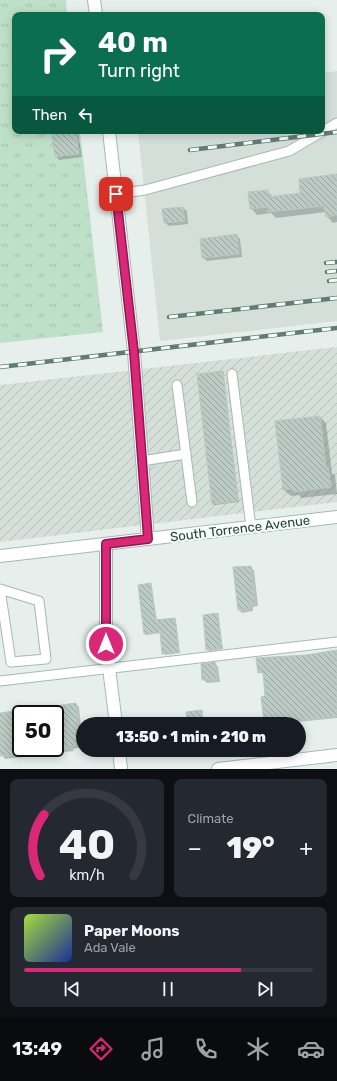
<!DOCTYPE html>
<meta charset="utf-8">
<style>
:root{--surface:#171b24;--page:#242831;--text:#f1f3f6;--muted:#9ea1a6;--line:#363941;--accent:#db2777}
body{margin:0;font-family:Rubik,sans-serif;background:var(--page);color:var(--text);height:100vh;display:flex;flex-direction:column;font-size:15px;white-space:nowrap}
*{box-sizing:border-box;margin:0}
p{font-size:13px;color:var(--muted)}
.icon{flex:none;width:22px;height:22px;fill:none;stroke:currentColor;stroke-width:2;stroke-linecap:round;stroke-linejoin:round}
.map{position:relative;height:769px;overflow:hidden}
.details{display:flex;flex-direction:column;gap:10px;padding:10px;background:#0d0f14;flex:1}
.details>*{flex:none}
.top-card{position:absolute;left:12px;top:12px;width:313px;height:122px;border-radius:8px;box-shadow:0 2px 10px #0003;background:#0b6e4f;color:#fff;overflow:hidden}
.speed{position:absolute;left:12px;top:705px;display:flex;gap:8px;font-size:20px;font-weight:700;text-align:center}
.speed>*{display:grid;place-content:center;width:52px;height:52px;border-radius:50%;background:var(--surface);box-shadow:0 2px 10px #0003;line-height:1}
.speed .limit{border:2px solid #111;border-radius:6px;background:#fff;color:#111}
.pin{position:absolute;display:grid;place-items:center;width:34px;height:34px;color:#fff;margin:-17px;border-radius:8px;box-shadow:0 2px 6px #0006}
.me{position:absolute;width:44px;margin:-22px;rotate:0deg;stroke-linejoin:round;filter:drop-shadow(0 0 3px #0008)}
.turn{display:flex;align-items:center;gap:14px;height:84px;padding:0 20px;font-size:18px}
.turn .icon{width:52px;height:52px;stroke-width:2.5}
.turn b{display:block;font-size:28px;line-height:34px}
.then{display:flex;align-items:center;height:38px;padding:0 20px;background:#0003;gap:8px;font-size:15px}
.big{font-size:30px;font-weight:800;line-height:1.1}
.details .tile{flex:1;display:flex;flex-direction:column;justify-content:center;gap:6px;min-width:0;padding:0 14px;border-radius:8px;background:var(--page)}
.details .dial{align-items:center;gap:0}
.dial svg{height:104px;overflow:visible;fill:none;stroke:var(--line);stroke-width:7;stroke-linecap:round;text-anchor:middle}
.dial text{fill:var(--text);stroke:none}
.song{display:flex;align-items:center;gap:12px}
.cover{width:48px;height:48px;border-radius:6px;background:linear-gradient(135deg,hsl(80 70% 55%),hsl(230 70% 35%))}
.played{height:4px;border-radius:2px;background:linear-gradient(90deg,var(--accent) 75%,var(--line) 75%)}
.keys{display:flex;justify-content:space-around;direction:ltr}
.heat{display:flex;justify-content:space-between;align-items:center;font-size:22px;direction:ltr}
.details .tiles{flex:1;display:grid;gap:10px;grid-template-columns:1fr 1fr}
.tile:last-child{grid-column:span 2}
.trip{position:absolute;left:76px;top:717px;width:230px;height:40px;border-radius:20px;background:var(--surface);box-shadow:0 2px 10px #0003;font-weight:800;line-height:40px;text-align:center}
.tabs{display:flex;height:64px;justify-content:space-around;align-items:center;background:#090b0e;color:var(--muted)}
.tabs .icon{width:28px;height:28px}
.tabs .on{color:var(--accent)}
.tabs b{font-size:18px;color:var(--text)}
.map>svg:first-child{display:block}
.built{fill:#d4dfda}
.industrial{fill:url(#industrial-furrows)}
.grass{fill:url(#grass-tufts)}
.shadow{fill:#0003;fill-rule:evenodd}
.building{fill:url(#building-back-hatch);stroke:#b8c9c2}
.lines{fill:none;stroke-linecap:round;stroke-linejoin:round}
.lane-casing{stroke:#a8b8b2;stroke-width:11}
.street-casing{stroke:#a8b8b2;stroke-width:14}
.secondary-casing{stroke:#a4bbb3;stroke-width:14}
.lane{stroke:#fff;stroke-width:9}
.street{stroke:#fff;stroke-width:12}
.secondary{stroke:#fff;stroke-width:12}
.rail-casing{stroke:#5f7d75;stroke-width:4.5}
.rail{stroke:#f7fbf9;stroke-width:3;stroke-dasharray:9;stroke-linecap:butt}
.route-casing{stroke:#8e194d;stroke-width:10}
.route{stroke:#db2777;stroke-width:7}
.labels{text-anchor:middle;stroke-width:4;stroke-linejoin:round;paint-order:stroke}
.street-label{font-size:13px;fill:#24423a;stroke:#f7fbf9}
</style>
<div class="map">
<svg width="337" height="769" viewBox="0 0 337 769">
<defs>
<pattern id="industrial-furrows" width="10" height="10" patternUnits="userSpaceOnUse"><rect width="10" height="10" fill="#d4dfda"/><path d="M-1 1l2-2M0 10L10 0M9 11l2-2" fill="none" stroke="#b6c1bc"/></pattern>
<pattern id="grass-tufts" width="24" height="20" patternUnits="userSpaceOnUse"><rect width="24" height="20" fill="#bfe0c8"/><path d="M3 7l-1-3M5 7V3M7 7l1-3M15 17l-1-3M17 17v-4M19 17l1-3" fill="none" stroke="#a4c1ad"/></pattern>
<pattern id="building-back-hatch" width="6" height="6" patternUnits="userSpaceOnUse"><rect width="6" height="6" fill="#bbcac4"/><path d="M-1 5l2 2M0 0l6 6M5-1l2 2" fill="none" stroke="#98a6a0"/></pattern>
</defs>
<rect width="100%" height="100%" fill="#e6efeb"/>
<path class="built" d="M337,71V321L160,341L138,131H322V73Z"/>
<path class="industrial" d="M337,347V502L0,542V385Z"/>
<path class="grass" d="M0,0H66L67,15H15V131H80L103,332L0,343Z"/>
<g class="shadow">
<path d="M52,131H78L82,157L59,160L56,156Z"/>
<path d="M337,175V222L333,223L327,216L326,212L276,218L271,213L257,215L251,208L267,191L273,197L301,194Z"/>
<path d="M183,208L187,211L188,224L169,226L165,223Z"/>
<path d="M236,235L240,239L242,257L207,261L203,258L201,240Z"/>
<path d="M222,372L239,502L215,505L213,504Z"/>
<path d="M320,417L326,423L332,473L335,475L337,494L301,498L299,495L291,496L284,490Z"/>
<path d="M250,567L254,570L258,606L253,607V611L242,613L239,610Z"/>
<path d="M151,584L157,621L175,619L176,621L180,653L165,655L161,633L146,635L145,633Z"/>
<path d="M218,614L223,649L209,651L207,649Z"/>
<path d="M337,652V718L278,724H269L265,722L267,697L264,674L259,672L306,656Z"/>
<path d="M215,663L218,667L220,682L207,683L203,679Z"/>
<path d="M76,704L79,707L83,747L73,749L74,751L5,759L2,755L0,714ZM21,714H55V748H21Z"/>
<path d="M202,711L204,724H189Z"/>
</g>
<g class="building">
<path d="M51,131H76L79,154L55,157Z"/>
<path d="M337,174V215L326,217L324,206L268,212V207L250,209L248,192L268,190L269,197L300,193L299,179Z"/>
<path d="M183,207L185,221L164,223L162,209Z"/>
<path d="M237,234L239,254L202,258L200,239Z"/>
<path d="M223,371L238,501L212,504L197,374Z"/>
<path d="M320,416L326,468H328L331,487L294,492L293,489L283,490L275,421Z"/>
<path d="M251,566L255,603H250V608L238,610L233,567Z"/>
<path d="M151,583L156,620L175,618L179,652L162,654L160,632L144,634L138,585Z"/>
<path d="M218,613L222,648L206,650L203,615Z"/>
<path d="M337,650V716L288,722H264L261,697L265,696L263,672L258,673L256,658L306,655Z"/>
<path d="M215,662L217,679L202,680L201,664Z"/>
<path d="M76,703L81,744L70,746L71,748L55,750V706Z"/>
<path d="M21,710V754L0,756V713Z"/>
<path d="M202,710L203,724H188L186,712Z"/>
</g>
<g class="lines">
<defs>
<g id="lane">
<path d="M116,194L145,190L289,151L337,123"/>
<path d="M232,374L251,527"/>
<path d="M177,385L192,502"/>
<path d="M142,461L186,454"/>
<path d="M0,589L39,601L46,659L11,662L0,589"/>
<path d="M0,681L337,642"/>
</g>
<path id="street" d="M218,769L337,755"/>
<g id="secondary">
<path d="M94,0L96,15"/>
<path d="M109,131L134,352L148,539"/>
<path d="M106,544V644L116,724"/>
<path d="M0,556L337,517"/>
<path d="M119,750L121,769"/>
</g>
</defs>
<use href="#lane" class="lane-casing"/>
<use href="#street" class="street-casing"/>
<use href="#secondary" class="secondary-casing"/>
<use href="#lane" class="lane"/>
<use href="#street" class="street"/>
<use href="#secondary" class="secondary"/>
<defs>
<g id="rail">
<path d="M190,150L337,132"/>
<path d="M326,263L337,262"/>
<path d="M327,272L337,271"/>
<path d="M329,281L337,280"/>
<path d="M169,317L337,298"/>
<path d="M0,367L337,328"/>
</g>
</defs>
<use href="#rail" class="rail-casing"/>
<use href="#rail" class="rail"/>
</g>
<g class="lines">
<defs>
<path id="route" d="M106,644V544L148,539L134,352L116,194"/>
</defs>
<use href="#route" class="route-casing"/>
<use href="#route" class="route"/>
</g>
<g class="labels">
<g class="street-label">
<text transform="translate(240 528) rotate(-7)" y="5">South Torrence Avenue</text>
</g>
</g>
</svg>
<div class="speed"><div class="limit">50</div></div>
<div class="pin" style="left:116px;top:194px;background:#d93025"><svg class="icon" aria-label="arrive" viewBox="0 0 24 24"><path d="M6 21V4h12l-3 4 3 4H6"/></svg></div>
<svg class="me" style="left:106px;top:644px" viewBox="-20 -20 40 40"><circle r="17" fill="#db2777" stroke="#fff" stroke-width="3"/><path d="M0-11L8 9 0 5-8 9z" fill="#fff"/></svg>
<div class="trip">13:50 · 1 min · 210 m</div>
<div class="top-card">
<div class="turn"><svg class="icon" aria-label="right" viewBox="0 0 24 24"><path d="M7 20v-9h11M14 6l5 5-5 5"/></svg><div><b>40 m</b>Turn right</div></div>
<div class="then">Then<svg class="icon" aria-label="left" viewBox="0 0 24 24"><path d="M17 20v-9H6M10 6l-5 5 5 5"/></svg></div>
</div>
</div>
<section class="details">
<div class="tiles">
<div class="tile dial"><svg viewBox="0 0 100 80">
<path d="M14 69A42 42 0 1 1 86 69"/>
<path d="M14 69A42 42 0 0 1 17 22" stroke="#db2777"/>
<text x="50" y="56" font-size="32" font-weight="700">40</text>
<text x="50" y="72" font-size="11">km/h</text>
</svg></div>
<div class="tile"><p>Climate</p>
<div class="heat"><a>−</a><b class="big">19°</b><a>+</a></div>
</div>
<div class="tile">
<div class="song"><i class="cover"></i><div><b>Paper Moons</b><p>Ada Vale</p></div></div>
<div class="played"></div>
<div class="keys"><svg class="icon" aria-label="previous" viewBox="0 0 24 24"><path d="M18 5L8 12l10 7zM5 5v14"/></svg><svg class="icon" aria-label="pause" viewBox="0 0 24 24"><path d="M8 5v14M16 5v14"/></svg><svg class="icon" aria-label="next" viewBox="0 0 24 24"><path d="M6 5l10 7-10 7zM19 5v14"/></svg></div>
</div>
</div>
</section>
<nav class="tabs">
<b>13:49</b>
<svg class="icon on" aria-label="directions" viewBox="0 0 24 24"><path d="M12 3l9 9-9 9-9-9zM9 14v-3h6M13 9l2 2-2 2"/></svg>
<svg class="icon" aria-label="music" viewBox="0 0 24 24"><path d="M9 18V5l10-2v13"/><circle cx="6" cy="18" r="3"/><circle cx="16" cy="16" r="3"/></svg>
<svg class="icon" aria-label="phone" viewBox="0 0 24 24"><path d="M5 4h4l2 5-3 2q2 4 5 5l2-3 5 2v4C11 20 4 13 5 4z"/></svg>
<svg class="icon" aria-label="climate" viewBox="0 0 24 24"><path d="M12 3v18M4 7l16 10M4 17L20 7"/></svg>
<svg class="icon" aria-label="car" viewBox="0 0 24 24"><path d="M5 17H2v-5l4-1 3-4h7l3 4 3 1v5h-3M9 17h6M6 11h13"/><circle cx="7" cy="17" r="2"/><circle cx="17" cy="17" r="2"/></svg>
</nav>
